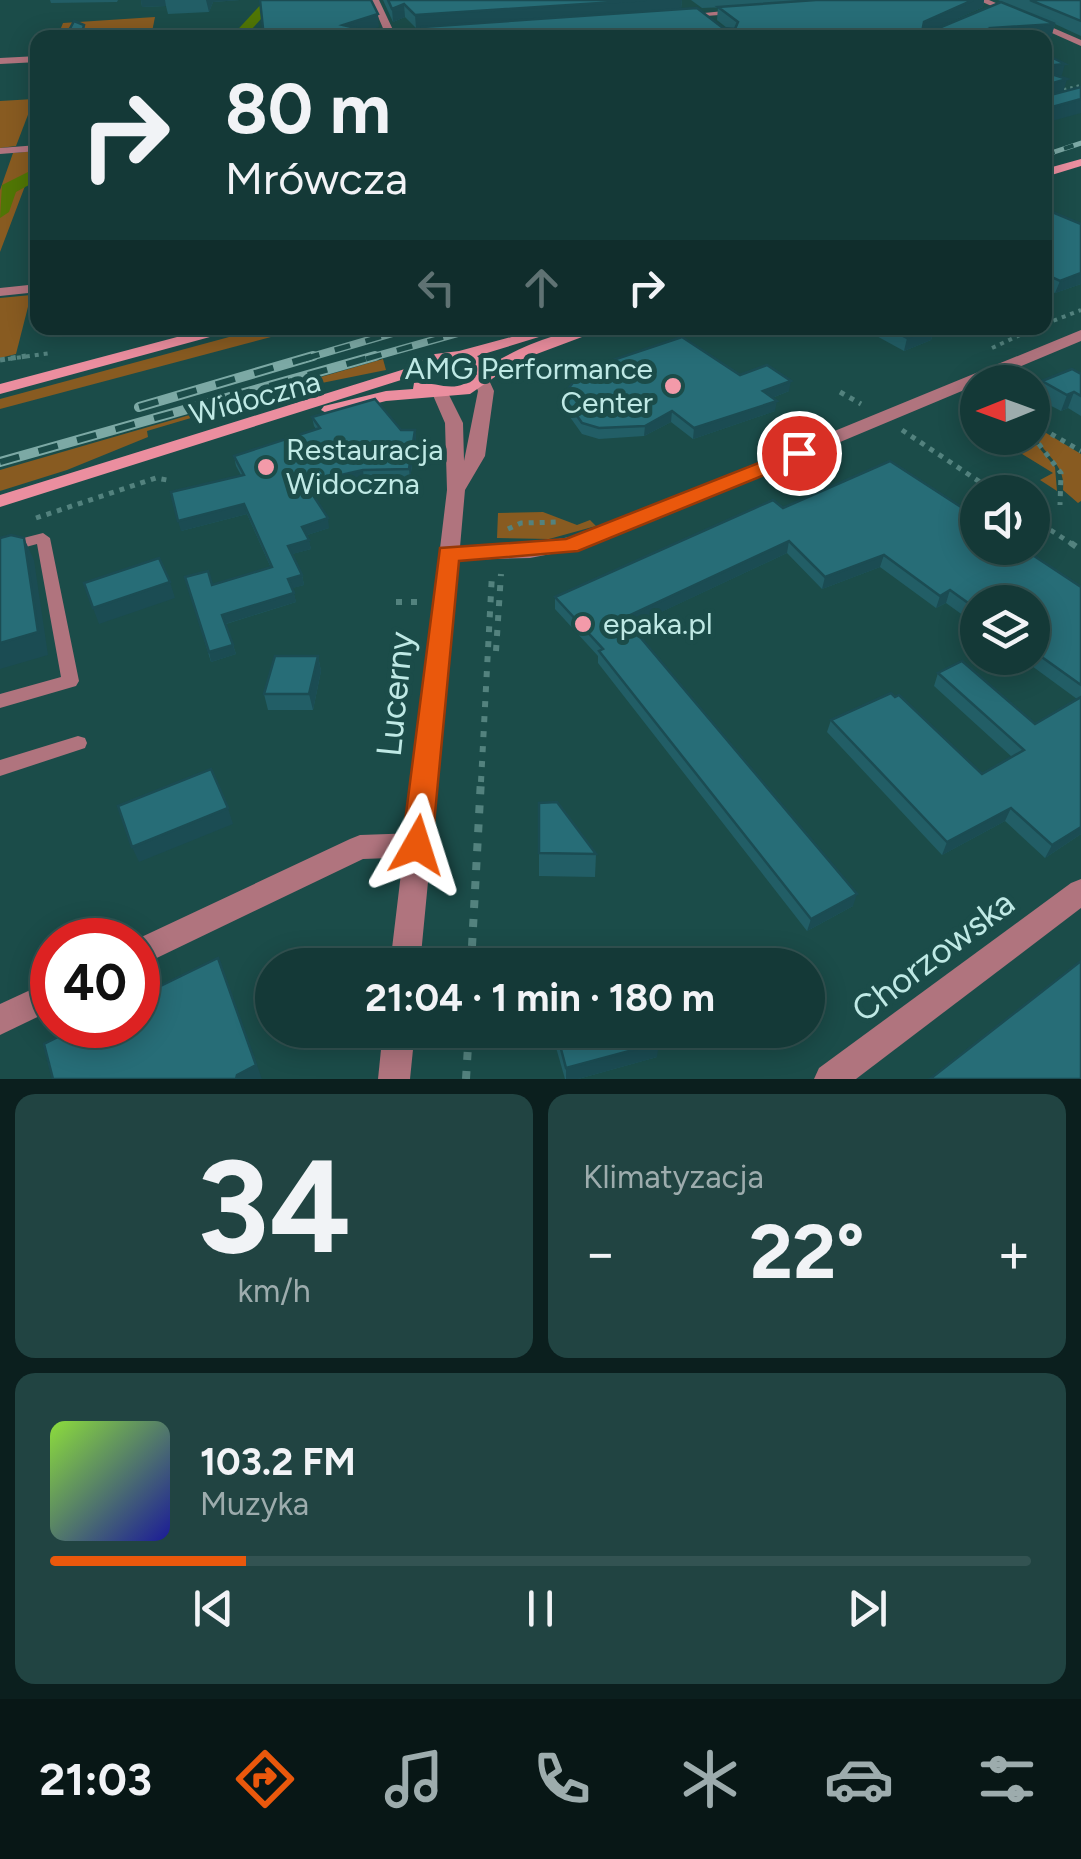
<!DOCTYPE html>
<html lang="pl">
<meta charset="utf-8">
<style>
:root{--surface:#143937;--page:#214442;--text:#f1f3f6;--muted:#9dacad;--line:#335352;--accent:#ea580c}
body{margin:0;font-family:Figtree,sans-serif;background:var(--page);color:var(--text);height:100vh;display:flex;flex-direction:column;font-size:38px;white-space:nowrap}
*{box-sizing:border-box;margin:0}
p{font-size:32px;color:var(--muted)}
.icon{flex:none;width:55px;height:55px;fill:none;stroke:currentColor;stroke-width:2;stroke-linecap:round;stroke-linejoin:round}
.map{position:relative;height:1079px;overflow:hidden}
.drawer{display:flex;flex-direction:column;gap:15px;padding:15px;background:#0b1f1e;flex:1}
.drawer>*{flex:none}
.top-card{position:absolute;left:30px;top:30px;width:1022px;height:305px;border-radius:20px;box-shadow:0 5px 25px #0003,0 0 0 2px var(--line);background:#143937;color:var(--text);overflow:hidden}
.needle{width:65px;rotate:269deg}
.fabs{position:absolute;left:960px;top:365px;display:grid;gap:20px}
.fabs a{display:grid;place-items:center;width:90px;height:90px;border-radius:50%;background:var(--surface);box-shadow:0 5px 25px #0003,0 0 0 2px var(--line);font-size:50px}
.speed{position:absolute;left:30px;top:918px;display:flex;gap:20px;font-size:50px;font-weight:700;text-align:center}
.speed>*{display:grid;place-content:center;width:130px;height:130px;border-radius:50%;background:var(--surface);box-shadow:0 5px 25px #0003,0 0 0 2px var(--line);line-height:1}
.speed .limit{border:15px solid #d22;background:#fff;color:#111}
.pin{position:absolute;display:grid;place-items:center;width:85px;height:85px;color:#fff;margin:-42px;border:5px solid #fff;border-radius:50%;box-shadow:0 2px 10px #0007}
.me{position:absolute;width:110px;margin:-55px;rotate:6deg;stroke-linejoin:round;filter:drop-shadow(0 0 8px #0008)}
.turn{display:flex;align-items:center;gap:35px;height:210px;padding:0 30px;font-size:45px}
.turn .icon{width:130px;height:130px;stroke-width:2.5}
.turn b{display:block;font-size:70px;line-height:85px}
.lanes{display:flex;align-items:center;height:95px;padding:0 30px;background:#0003;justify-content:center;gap:50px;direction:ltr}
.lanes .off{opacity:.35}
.big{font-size:75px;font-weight:700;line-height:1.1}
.drawer .tile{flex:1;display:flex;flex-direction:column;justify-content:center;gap:15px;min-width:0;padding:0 35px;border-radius:20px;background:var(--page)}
.drawer .dial{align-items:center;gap:0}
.dial b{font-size:130px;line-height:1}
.song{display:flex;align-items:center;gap:30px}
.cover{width:120px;height:120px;border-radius:15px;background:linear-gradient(135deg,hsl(90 70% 55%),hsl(240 70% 35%))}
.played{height:10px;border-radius:5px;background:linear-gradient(90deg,var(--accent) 20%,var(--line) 20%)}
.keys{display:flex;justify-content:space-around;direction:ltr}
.heat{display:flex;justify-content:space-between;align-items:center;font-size:55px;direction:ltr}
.drawer .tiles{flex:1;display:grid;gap:15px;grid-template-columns:1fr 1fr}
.tile:last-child{grid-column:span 2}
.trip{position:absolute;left:255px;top:948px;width:570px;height:100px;border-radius:50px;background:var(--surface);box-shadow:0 5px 25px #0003,0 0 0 2px var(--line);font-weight:700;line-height:100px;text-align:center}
.tab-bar{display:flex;height:160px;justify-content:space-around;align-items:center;background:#081716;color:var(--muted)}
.tab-bar .icon{width:70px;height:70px}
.tab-bar .active{color:var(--accent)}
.tab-bar b{font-size:45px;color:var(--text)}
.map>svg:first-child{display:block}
.green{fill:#885b21}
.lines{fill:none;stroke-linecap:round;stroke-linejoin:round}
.canal{fill:#507605;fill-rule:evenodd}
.path-far4{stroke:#53827e;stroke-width:2.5;stroke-dasharray:2.5 4;stroke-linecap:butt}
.path-far3{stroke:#53827e;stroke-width:4;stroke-dasharray:4 5;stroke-linecap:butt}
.path-far2{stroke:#53827e;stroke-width:5;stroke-dasharray:5 6;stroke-linecap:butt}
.path-far1{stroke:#53827e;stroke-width:6;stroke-dasharray:6 9;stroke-linecap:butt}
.path{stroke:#53827e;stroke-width:8;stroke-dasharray:8 11;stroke-linecap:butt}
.service{fill:#b0747e;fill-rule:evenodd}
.minor{fill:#b0747e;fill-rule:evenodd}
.tertiary{fill:#b0747e;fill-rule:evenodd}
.secondary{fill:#eb8e9f;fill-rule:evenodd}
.rail-far2-casing{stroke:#7ca9a5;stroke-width:5}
.rail-far1-casing{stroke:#7ca9a5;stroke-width:8}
.rail-casing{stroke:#7ca9a5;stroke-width:10}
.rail-far2{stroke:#1b4c49;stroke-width:4;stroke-dasharray:10;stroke-linecap:butt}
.rail-far1{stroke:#1b4c49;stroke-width:5;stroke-dasharray:16;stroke-linecap:butt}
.rail{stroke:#1b4c49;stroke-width:6;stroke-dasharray:20;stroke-linecap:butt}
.wall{fill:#225e66}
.shaded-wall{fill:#1b4c53}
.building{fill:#276d77;stroke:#1b4c53;stroke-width:2.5}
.route{fill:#ea580c;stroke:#983908;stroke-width:2.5}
.poi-dot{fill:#f39aa9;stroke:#1b4c49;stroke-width:4}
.labels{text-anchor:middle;stroke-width:10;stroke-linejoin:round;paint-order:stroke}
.poi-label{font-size:30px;fill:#bfe9e5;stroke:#1b4c49;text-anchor:start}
.street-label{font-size:30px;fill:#bfe9e5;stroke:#1b4c49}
.near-street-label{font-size:35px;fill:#bfe9e5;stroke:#1b4c49}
</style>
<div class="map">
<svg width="1081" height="1079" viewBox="0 0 1081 1079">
<rect width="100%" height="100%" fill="#1b4c49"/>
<g class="green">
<path d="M155,17L151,37L57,38L63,23Z"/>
<path d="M34,99L16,146L0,148V101Z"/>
<path d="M37,151V181L25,186L0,252V190L13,153Z"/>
<path d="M31,295L16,354L0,358V298Z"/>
<path d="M262,328H305L0,409V399Z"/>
<path d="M383,359L386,370L282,391L147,431L148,437L67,470L0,491V470Z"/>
<path d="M1033,425L1081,454V501L1078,503L1063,490C1067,460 1034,451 1033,425Z"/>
<path d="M996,438H1031L1055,467L1057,491L1040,480L1053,473Z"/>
<path d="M543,512L577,525L590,520L596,526L549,539L497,538L498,513Z"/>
</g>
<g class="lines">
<g class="canal">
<path d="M265,0H278L244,38H230Z"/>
<path d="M38,167V180L16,192L9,212L0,218L2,185Z"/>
</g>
<path class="path-far4" d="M1045,94L1081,85"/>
<g class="path-far3">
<path d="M1045,324L1081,310"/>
<path d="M992,348L1035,328"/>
<path d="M8,359L51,353"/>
</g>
<g class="path-far2">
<path d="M0,360L26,356"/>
<path d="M840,392L861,404"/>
<path d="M1032,423L1081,451"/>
<path d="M902,430L995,492"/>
<path d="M1032,435L1061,473L1060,505"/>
<path d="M36,518L156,478L167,480"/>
<path d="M1032,518L1075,546"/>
<path d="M508,529L521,523L560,522"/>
</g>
<g class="path-far1">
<path d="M1071,543L1081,550"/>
<path d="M396,602H421"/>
<path d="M496,651L501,574"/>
<path d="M481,782L492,574"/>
</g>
<g class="path">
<path d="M471,965L481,779"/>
<path d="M466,1079L469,1030"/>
</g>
<g class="service">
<path d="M43,533L50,538L79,681L76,686L0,708V694L61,677L37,544L0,554V544Z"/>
<path d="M78,736L85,738L87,743L85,748L0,776V760Z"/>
</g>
<g class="minor">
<path d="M371,0H379L394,32L450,28L454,31L396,38H348L385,33Z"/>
<path d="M978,0H989L1081,40V46Z"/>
<path d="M744,9L747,13L678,18L674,16Z"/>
<path d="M38,56V62L0,64V58Z"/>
<path d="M38,145V151L0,154V148Z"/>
<path d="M38,284V292L0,296V288Z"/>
<path d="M417,833L426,837L430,845L426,853L417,857L363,859L138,967V940H135L350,839L360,835Z"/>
<path d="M1081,879V908L856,1079H814L819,1068L1071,883Z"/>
<path d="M52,980V1010L0,1035V1004Z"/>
</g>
<g class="tertiary">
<path d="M1081,330V341L592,546L530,558L459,560L420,965H390L447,490L445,423L432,393L434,389H446L463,423L464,461L478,391L474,381L476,378H488L494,391L485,456L465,490L460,547L530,544L581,535Z"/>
<path d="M383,1030H415L410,1079H378Z"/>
</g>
<g class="secondary">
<path d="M1081,159V166L1045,177V169Z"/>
<path d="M211,328H235L232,331L0,394V384Z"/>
<path d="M545,328L565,329L477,356L488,366C520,347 568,326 606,328L518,361L470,394L386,401L330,415L321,410L324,406L386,391L413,389L414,383C439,381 456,397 477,374L466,363L442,361L420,374L0,507V495L408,368L435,354L459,351Z"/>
</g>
<defs>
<path id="rail-far2" d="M1045,155L1081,143"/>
<g id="rail-far1">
<path d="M304,359L410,328"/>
<path d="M366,359L476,328"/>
</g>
<g id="rail">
<path d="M139,407L313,356"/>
<path d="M0,462L375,356"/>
</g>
</defs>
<use href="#rail-far2" class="rail-far2-casing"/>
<use href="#rail-far1" class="rail-far1-casing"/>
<use href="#rail" class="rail-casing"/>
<use href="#rail-far2" class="rail-far2"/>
<use href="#rail-far1" class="rail-far1"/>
<use href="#rail" class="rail"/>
</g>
<g class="wall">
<path d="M50,0H118L117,2L51,3Z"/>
<path d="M141,0H240L213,2L209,12L168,14L166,6L142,7Z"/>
<path d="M383,0H682L681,9L723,28H727L717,20L718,7H725L702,8L691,0H984L983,7L936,28L1047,21L998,0H1081V36L1055,24L1051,37L423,38L422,27L416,28L405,17L393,22Z"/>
<path d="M1045,209L1081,224V284L1055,293L1045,288Z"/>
<path d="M102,328H116L115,337L105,336Z"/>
<path d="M862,328H935L931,340L904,351Z"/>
<path d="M1081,374V416L1068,408L1061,411L1036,398L1042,381Z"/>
<path d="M740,375L789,391L772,398L775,411L693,439L671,422L644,436L599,439L582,434L565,410V399Z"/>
<path d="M312,417L401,430H415L416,439L410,479H364L310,491L329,528L307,535L311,549L292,554L302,575L304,585L292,588L296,602L226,624L236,654L211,662L185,577L212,585L271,568L247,514L181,531L241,475L236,466L234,456L316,429L314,426Z"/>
<path d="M783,508L1081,587V834L1045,858L1005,821L942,855L827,732L831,720L982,774L1012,757L934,686L938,673L1035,724L1077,699L1021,658H1032V602H978V626L946,603L936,608L880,567L822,589L787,553L631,626L853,906L807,931L598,663V656L555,609V597Z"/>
<path d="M318,656L321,671L313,710H268L264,694Z"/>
<path d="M539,803L596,854L595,877L539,876Z"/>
<path d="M551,1030H654L657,1057L578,1079H565Z"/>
</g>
<g class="shaded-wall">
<path d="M141,0H165L166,6L142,7Z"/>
<path d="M206,0H240L213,2L209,12Z"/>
<path d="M646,0H682L681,10L416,28L415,15Z"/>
<path d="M973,0H984L983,7L921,35L924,22Z"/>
<path d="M404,4L405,17L393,22L392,9Z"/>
<path d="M378,14L379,27L347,38L343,25Z"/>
<path d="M1055,24L1051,37L990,38L992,28Z"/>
<path d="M1065,64L1061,78L1045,79V66Z"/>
<path d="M1067,79L1063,93L1045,99L1046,85Z"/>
<path d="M1081,99V113L1045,123V109Z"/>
<path d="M1081,273V284L1055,293L1060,281Z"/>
<path d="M935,328L931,340L904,351L907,338Z"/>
<path d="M791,381L789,391L762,402L763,391Z"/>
<path d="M1074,392L1068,408L1061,411L1067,395Z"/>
<path d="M777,401L775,411L693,439L694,428Z"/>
<path d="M672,411L671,422L644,436L645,426Z"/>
<path d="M415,430L416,439L410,479L409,469Z"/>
<path d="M363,470L364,479L306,492L305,483Z"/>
<path d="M244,504L247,514L181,531L178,521Z"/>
<path d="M328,518L329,528L304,536L302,527Z"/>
<path d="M24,538L34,560L48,655L0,669V643Z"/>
<path d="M309,540L311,549L289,555L288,546Z"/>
<path d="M789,541L787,553L623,630L624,618Z"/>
<path d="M884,555L880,567L822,589L825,577Z"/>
<path d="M302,575L304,585L290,589L288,579Z"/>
<path d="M170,582L175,598L99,624L93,608Z"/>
<path d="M950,590L946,603L936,608L940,596Z"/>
<path d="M294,593L296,602L225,624L222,615Z"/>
<path d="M233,645L236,654L211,662L209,652Z"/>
<path d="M318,656L321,671L313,710L309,694Z"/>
<path d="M228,808L233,824L139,862L132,847Z"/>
<path d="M1011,808L1005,821L942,855L947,842Z"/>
<path d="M1081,827V834L1045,858L1052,845Z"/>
<path d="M857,894L853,906L807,931L811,919Z"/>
<path d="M218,958L262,1079H236L237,1075Z"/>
<path d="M659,1043L657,1057L578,1079H566V1068Z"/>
</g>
<g class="building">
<path d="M260,0H371L378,14L343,25L360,29L364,38H264Z"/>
<path d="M388,0H646L415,15L404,4L392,9Z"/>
<path d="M816,0H973L924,22L923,27L939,28L1001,2L1055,24L992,28L1011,38H428L422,27L697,8L723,28L735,29L738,22L718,7Z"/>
<path d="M1030,0H1081V21Z"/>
<path d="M74,21L84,25L81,38H65Z"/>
<path d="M1045,54L1065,64L1045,66Z"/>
<path d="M1045,72L1067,79L1046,85L1047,96L1081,87V99L1045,109Z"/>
<path d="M1045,209L1081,224V273L1060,281L1045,274Z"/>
<path d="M887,328H935L907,338Z"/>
<path d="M682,337L740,375L767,365L791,381L763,391L777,401L694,428L672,411L645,426L599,428L582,423L565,399L568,389L583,370Z"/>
<path d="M1072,369L1081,374V396L1074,392L1067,395L1042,381Z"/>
<path d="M375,399L401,430H415L409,469L363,470L305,483L328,518L302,527L309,540L288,546L302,575L288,579L294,593L222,615L233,645L209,652L185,577L208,571L212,585L272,567L244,504L178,521L171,492L244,475L234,456L320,428L312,417Z"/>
<path d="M890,461L978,518V548H1022L1081,587V685L1032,650V602H978V610L950,590L940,596L884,555L825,577L789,541L624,618L857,894L811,919L599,651L603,649L555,597L773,500L783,508Z"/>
<path d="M11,535L24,538L38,632L0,643V538Z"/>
<path d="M159,558L170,582L93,608L84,583Z"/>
<path d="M275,656H318L309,694H264Z"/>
<path d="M962,661L1035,724L1081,697V827L1052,845L1011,808L947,842L831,720L891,693L895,697L899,695L982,774L1024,750L938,673Z"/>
<path d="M211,769L228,808L132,847L118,806Z"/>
<path d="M557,802L596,854L539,853V803Z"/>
<path d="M218,958L256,1065L237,1075L236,1079H53L44,1044L82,1025H138V997Z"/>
<path d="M1081,961V1079H930Z"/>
<path d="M556,1030H654L659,1043L566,1068Z"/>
</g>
<path class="route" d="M799,447L809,453L806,458L578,551L459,561L432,845L428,855L417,858L406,855L402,845L440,548L566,539Z"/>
<g class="poi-dot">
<circle cx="673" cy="386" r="10"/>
<circle cx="266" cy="467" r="10"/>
<circle cx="583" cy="624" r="10"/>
</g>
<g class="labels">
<g class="poi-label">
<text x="653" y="379" text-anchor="end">AMG Performance<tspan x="653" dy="34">Center</tspan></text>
<text x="286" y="460">Restauracja<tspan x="286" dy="34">Widoczna</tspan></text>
<text x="603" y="634">epaka.pl</text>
</g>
<g class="street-label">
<text transform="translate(255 398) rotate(-15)" y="10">Widoczna</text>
</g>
<g class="near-street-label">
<text transform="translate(395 694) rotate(-84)" y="12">Lucerny</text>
<text transform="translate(933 956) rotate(-37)" y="12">Chorzowska</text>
</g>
</g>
</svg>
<div class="fabs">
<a><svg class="needle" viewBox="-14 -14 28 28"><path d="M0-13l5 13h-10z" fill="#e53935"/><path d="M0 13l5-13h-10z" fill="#9dacad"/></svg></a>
<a><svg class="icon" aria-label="sound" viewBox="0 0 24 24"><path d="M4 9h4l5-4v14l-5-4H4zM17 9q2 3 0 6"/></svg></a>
<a><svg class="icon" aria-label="layers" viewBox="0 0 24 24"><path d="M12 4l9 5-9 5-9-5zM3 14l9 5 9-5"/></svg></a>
</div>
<div class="speed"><div class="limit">40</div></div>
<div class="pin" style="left:799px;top:453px;background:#d93025"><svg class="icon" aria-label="arrive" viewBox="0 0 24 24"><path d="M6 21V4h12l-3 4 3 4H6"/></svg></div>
<svg class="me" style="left:417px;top:845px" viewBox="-20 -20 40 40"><path d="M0-17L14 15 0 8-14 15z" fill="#ea580c" stroke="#fff" stroke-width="4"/></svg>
<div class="trip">21:04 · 1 min · 180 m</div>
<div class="top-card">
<div class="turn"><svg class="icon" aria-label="right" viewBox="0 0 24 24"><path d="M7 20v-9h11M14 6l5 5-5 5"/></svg><div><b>80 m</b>Mrówcza</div></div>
<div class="lanes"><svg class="icon off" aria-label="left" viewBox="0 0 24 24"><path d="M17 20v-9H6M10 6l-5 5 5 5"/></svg><svg class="icon off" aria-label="ahead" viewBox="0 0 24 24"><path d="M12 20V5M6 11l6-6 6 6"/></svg><svg class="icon" aria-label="right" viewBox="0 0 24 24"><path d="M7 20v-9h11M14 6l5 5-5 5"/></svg></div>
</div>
</div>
<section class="drawer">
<div class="tiles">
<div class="tile dial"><b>34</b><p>km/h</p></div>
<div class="tile"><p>Klimatyzacja</p>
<div class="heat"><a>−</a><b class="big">22°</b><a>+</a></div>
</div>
<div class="tile">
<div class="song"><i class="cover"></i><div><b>103.2 FM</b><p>Muzyka</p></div></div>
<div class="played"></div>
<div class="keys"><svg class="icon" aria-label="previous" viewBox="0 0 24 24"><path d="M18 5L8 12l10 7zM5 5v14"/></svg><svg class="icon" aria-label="pause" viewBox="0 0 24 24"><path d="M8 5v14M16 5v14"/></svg><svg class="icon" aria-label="next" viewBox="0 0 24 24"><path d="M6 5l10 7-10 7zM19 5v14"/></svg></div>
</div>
</div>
</section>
<nav class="tab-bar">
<b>21:03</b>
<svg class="icon active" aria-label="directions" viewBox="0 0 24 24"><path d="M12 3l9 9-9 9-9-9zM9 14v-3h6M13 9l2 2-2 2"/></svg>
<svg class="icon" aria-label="music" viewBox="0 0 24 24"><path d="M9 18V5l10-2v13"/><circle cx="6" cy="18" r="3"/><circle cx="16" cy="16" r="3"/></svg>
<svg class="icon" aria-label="phone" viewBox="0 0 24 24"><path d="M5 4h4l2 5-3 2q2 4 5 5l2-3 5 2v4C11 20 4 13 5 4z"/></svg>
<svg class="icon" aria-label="climate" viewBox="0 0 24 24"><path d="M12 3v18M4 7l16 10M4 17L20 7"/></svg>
<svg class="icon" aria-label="car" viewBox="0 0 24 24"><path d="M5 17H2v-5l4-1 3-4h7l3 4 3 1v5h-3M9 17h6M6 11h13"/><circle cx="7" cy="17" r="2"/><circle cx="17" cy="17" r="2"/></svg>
<svg class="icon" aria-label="filters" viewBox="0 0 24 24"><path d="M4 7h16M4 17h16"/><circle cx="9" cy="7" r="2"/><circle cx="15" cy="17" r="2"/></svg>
</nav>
